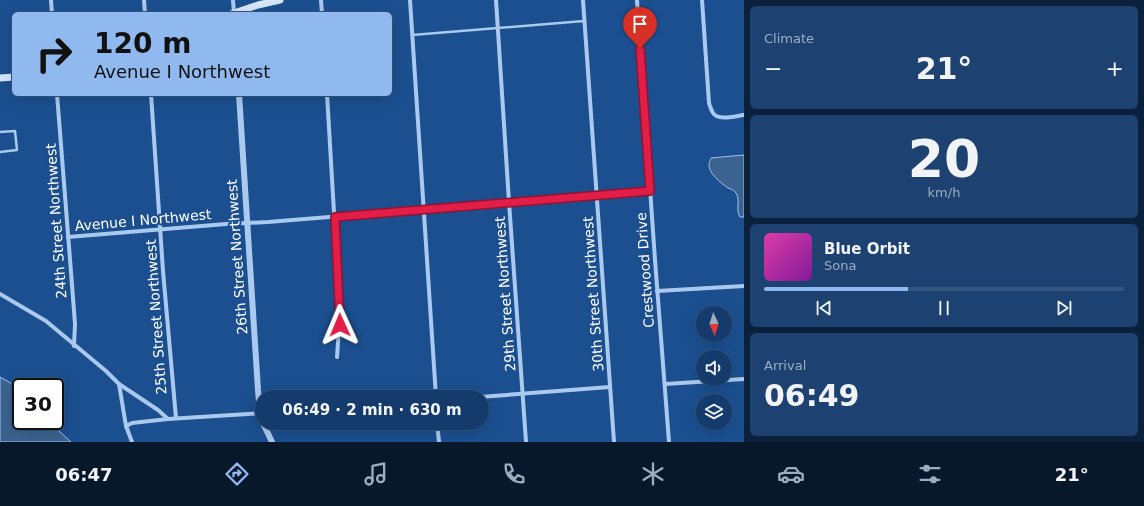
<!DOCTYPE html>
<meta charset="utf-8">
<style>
:root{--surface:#143b6b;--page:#1d4271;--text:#f1f3f6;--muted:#9dadc1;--line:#33557e;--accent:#90b9f0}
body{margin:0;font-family:"DejaVu Sans",sans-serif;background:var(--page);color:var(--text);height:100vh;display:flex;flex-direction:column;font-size:15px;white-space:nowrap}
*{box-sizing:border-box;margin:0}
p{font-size:13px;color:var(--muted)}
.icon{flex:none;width:22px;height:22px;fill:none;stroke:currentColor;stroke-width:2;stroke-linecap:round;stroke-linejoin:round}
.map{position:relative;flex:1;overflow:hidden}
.side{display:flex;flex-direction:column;gap:6px;padding:6px;background:#0b203b;width:400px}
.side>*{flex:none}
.hud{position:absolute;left:12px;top:12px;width:380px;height:84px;border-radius:6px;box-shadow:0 4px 16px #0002,0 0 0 1px var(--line);background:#90b9f0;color:#111;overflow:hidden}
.needle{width:26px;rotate:176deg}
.tools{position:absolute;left:696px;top:306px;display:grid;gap:8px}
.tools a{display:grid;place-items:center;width:36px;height:36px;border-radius:50%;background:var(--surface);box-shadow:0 4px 16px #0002,0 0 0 1px var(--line);font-size:20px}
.speed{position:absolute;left:12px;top:378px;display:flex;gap:8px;font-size:20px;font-weight:700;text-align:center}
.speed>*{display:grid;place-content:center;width:52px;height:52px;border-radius:50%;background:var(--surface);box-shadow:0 4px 16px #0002,0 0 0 1px var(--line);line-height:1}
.speed .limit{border:2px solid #111;border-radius:6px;background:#fff;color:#111}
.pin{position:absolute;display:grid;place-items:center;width:34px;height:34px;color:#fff;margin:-41px -17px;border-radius:50% 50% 50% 0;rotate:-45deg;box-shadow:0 0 4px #0007}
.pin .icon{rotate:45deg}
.me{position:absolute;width:44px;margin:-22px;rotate:359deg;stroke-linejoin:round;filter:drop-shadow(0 0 3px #0008)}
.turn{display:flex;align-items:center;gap:14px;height:84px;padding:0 16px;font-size:18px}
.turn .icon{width:52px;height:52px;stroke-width:2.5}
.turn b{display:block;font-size:28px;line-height:34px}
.big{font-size:30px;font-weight:800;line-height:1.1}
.side .tile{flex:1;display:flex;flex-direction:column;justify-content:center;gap:6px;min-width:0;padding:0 14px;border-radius:6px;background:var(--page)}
.side .dial{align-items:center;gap:0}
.dial b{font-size:52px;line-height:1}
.song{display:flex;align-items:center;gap:12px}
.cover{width:48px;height:48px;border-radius:6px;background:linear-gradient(135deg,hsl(320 70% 55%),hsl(290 70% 35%))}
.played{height:4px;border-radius:2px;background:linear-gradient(90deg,var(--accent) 40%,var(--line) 40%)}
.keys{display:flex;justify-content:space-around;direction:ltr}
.heat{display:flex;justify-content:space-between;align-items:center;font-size:22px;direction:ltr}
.trip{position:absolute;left:255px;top:390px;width:234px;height:40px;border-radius:20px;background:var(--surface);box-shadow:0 4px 16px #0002,0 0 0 1px var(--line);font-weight:800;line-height:40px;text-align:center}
.dock{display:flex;height:64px;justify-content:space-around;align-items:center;background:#08182b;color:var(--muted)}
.dock .icon{width:28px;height:28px}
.dock .active{color:var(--accent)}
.dock b{font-size:18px;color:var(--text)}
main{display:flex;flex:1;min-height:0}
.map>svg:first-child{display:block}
.water{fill:#3c6290;stroke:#9cc4f0}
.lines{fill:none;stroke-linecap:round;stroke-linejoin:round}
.service{stroke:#a9c9ee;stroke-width:2.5}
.minor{stroke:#a9c9ee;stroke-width:4}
.tertiary{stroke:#a9c9ee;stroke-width:6}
.secondary{stroke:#d6e6fa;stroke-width:7}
.route-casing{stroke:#92132f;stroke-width:10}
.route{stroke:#e11d48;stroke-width:7}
.labels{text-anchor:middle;stroke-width:4;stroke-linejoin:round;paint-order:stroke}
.street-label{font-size:14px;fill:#fff;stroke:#1b4f8f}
</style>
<main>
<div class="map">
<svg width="744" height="442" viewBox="0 0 744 442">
<rect width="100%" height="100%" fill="#1b4f8f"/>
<g class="water">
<path d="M744,155V217H740C735,209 741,201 736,193C734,190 731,189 728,188C721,183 708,173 709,164C709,163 711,158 711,158Z"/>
<path d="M0,377L16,386L21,392V421H48L71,442H0Z"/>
</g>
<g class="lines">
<g class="service">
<path d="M412,35L584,21"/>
<path d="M0,132L15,131L17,150L0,152"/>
</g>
<g class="minor">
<path d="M51,0L52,14"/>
<path d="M144,0L145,14"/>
<path d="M233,0L234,13"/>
<path d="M321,0L322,14"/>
<path d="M410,0L436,397"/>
<path d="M496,0L509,202L526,442"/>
<path d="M583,0L614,442"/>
<path d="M637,0L655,260L669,442"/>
<path d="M702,0L709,103C710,106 711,110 713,113C718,121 735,116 744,115"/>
<path d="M57,94L71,272L75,324L74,346"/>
<path d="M151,94L163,271L176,418"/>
<path d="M327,94L340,314L337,357"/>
<path d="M68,237L226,224L268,222L650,191"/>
<path d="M657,291L744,286"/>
<path d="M0,294L46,321L106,371L119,384L158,410L168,419"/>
<path d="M119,384L126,426L132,442"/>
<path d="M665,384L744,379"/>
<path d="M480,397L610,387"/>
<path d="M437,423L439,442"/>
<path d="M126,426L132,423L168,419L262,413"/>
</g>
<g class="tertiary">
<path d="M239,94L258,390L260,413L262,419"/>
<path d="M263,423L272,442"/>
</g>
<g class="secondary">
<path d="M231,14L258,5L280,0"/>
<path d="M0,78L14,77"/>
</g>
</g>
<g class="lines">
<defs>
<path id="route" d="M340,325L335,217L650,191L640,48"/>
</defs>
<use href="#route" class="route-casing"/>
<use href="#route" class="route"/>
</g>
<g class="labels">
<g class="street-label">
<text transform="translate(143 220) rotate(-5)" y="5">Avenue I Northwest</text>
<text transform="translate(56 221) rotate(-94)" y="5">24th Street Northwest</text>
<text transform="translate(237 257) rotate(-94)" y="5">26th Street Northwest</text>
<text transform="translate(645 270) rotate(-94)" y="5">Crestwood Drive</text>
<text transform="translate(505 294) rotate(-94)" y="5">29th Street Northwest</text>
<text transform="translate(593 294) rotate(-94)" y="5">30th Street Northwest</text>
<text transform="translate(156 317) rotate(-94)" y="5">25th Street Northwest</text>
</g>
</g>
</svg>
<div class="tools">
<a><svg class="needle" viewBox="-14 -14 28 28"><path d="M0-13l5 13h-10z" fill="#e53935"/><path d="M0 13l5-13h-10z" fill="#9dadc1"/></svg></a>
<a><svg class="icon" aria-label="sound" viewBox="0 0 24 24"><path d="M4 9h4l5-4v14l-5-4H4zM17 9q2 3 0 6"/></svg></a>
<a><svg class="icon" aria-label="layers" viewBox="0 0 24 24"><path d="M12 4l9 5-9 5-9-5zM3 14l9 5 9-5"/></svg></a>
</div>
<div class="speed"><div class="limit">30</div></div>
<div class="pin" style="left:640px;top:48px;background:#d93025"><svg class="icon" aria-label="arrive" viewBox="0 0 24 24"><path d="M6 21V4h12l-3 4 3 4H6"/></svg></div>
<svg class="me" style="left:340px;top:325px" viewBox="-20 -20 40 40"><path d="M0-17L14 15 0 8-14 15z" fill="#e11d48" stroke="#fff" stroke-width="4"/></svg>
<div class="trip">06:49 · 2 min · 630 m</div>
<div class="hud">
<div class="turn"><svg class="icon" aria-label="right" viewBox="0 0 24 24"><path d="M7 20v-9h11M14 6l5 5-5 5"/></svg><div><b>120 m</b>Avenue I Northwest</div></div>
</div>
</div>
<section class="side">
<div class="tile"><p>Climate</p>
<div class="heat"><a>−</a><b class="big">21°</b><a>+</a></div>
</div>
<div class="tile dial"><b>20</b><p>km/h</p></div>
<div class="tile">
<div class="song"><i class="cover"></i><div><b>Blue Orbit</b><p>Sona</p></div></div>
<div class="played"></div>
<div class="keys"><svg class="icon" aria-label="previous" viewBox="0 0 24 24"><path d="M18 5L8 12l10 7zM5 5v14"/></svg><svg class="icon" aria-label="pause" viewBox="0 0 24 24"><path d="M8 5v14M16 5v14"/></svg><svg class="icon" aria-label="next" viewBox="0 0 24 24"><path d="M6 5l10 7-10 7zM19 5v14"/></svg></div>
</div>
<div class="tile"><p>Arrival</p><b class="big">06:49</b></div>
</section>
</main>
<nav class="dock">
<b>06:47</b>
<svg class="icon active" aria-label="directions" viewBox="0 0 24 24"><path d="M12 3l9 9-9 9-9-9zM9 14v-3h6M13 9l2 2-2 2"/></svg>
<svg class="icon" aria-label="music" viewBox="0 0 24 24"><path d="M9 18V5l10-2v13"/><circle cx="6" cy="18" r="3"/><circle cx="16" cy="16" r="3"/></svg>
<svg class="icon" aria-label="phone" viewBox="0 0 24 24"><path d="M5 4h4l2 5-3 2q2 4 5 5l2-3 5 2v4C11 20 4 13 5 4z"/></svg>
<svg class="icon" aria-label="climate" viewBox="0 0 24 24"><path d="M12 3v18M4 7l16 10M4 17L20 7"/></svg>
<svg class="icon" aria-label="car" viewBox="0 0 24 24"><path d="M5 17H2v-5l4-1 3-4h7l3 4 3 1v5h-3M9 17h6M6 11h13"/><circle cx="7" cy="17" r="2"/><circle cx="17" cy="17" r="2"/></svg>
<svg class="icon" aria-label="filters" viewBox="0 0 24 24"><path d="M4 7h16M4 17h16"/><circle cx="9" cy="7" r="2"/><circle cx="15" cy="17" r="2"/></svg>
<b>21°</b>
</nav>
